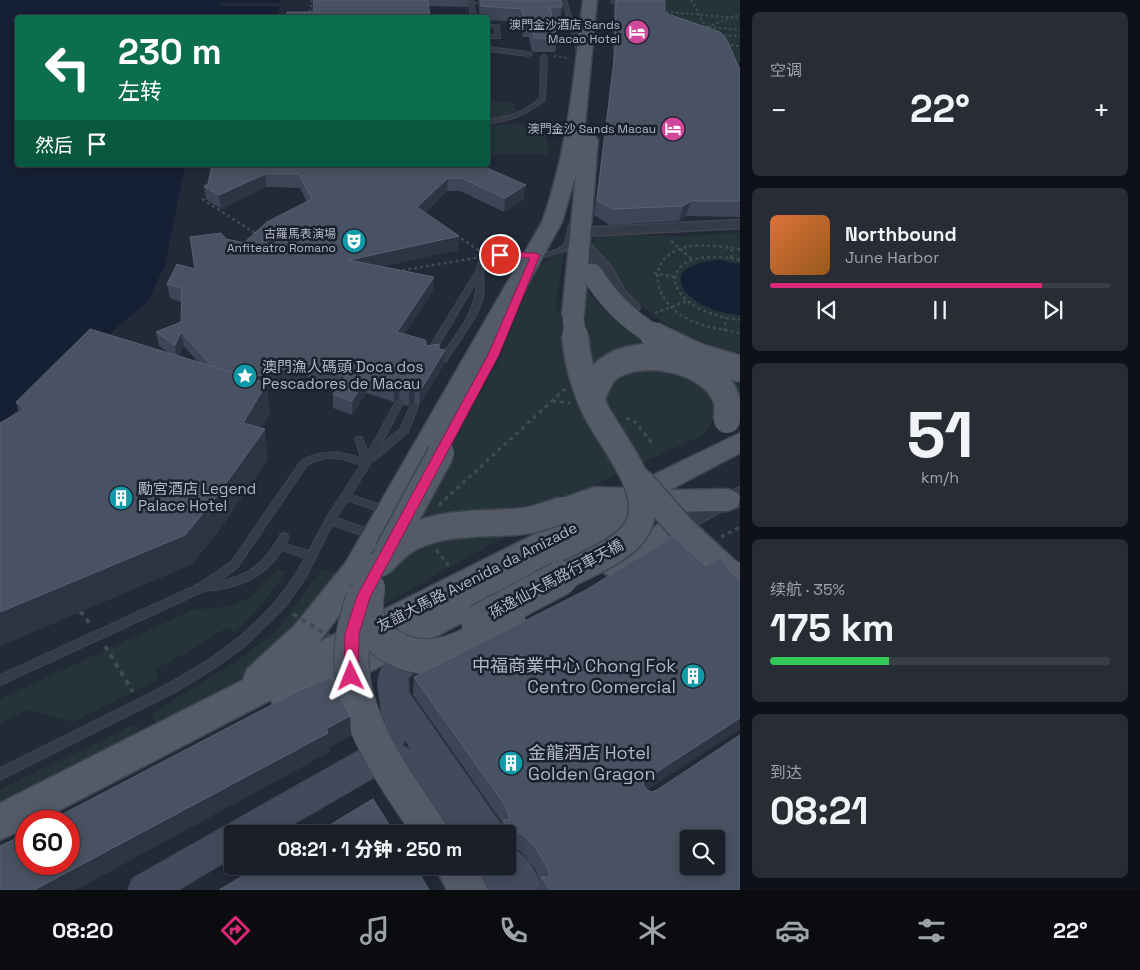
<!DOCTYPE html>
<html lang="zh">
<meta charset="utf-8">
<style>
:root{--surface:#1a1f29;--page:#272c35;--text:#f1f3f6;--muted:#9fa2a8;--line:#383d46;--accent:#db2777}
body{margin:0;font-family:"Space Grotesk","Noto Sans SC",sans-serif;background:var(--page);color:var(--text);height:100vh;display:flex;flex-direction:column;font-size:19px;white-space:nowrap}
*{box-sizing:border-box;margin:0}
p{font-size:16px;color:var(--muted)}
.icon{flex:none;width:28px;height:28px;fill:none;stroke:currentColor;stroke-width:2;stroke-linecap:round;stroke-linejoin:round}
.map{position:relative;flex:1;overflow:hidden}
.details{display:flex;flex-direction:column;gap:12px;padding:12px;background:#0e1117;width:400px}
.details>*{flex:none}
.banner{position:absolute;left:15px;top:15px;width:475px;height:152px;border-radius:5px;box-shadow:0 2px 12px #0003,0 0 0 1px var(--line);background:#0b6e4f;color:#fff;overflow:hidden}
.fabs{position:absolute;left:680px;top:830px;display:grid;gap:10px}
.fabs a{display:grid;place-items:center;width:45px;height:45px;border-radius:5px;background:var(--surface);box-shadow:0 2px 12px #0003,0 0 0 1px var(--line);font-size:25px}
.speed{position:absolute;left:15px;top:810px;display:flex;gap:10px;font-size:25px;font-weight:700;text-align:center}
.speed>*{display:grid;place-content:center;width:65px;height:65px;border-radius:50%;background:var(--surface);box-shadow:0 2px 12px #0003,0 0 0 1px var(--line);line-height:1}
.speed .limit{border:8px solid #d22;background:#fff;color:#111}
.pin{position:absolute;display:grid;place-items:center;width:42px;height:42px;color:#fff;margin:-21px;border:2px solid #fff;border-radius:50%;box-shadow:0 1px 5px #0007}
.me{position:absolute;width:55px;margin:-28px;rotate:358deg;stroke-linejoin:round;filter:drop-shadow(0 0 4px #0008)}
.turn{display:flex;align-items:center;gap:18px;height:105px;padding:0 20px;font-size:22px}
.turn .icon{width:65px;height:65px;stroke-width:2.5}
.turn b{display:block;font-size:35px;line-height:42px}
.then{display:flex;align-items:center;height:48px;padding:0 20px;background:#0003;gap:10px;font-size:19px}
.big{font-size:38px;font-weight:800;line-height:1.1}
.details .widget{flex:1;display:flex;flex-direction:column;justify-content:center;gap:8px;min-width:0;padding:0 18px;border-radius:8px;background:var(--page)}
.details .dial{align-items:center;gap:0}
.dial b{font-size:65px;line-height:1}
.song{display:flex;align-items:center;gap:15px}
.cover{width:60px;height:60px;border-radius:8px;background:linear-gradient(135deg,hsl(20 70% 55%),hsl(30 70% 35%))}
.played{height:5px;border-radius:2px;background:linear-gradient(90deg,var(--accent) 80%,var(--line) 80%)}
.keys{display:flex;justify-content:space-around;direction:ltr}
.heat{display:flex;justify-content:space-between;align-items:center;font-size:28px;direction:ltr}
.charge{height:8px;border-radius:4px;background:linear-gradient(90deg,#34c759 35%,var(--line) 0)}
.trip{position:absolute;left:224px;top:825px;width:292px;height:50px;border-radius:5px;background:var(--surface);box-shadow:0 2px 12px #0003,0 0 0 1px var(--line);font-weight:800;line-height:50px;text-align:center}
.dock{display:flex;height:80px;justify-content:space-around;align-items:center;background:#0a0c10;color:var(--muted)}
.dock .icon{width:35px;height:35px}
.dock .selected{color:var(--accent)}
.dock b{font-size:22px;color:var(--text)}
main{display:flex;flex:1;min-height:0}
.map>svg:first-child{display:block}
.green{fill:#243439}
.water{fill:#162034}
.pier{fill:#222937}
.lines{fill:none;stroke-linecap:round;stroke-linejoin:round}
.lane-casing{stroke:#3e4451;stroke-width:2}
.street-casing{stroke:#3e4451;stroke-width:3}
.secondary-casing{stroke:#3e4451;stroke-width:2}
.primary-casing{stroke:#3e4451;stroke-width:3}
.path-far3{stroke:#3c4e51;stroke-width:2;stroke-dasharray:2.5 2.5;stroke-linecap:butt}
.path-far2{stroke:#3c4e51;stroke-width:2.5;stroke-dasharray:3 3;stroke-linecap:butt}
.path-far1{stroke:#3c4e51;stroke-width:3;stroke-dasharray:4 4;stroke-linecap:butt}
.path{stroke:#3c4e51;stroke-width:4;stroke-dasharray:5 5;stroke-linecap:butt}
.lane{fill:#353b48;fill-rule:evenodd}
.street{fill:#353b48;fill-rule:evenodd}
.secondary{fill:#434a5b;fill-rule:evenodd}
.primary{fill:#535a68;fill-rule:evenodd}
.primary-bridge-far2-casing{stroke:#3e4451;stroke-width:22;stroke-linecap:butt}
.primary-bridge-far1-casing{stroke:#3e4451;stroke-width:29;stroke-linecap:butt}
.primary-bridge-casing{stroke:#3e4451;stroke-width:36;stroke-linecap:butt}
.path-bridge-far1{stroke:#3c4e51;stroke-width:2;stroke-dasharray:2.5 2.5;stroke-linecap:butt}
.path-bridge{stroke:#3c4e51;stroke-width:4;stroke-dasharray:5 5;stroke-linecap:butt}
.primary-bridge-far2{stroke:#535a68;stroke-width:21}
.primary-bridge-far1{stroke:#535a68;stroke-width:26}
.primary-bridge{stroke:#535a68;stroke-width:34}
.wall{fill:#3d4556;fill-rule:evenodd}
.shaded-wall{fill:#2d3545}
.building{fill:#495262;stroke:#596171;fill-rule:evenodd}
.route{fill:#db2777;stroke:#8e194d}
.labels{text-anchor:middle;stroke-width:5;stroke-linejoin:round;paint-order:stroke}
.far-poi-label{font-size:12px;fill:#b0b6c4;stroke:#1b202d;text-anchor:end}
.poi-label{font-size:15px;fill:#b0b6c4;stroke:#1b202d;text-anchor:start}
.street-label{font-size:15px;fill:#b0b6c4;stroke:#1b202d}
.near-poi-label{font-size:18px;fill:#b0b6c4;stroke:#1b202d;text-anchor:end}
</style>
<main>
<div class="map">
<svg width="740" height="890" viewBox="0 0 740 890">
<rect width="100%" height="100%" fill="#222937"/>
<g class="green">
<path d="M666,0H740V61H733L667,26Z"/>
<path d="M488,101L514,102L516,111L496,119H488Z"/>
<path d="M488,124L544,125L550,155L488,154Z"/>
<path d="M740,233V353C701,343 660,327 633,297C618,281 605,263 591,246L594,239C613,228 641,236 662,236C688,237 714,234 740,233Z"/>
<path d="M564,251L555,310L574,312L579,274C608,337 680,353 740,373V417L714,397V417L705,434L554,503L520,528L363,616L346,614L443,460L500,358L535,268Z"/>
<path d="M279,569L286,572C271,595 254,614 235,633L228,627L191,650L156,669L158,680L73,722L26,710L0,723V699L192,610L230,606L252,596Z"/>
<path d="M322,569L344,577L228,697L157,724L151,716L159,709L241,658L277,630Z"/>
<path d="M132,725L139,726L136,734L0,801V790Z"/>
</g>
<g class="water">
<path d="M0,0H286L282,17L18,18V165H185L165,265L148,301L106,337L26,397L10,417L0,424Z"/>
<path d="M719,260L740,264V315C691,313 646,266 719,260Z"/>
</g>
<path class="pier" d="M281,0H286L282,17H277L279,6H220L221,3H280Z"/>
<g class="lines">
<defs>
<g id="lane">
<path d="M469,0H473L476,18H471Z"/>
<path d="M562,0H566L583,55L578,54Z"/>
<path d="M612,0H616L613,3L611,2Z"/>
<path d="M488,25H499L500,38H488V36L495,35V27H488Z"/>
<path d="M488,47L529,52L532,54L529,56L488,51Z"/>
<path d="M544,55L547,57L545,100C528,114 509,122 488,123V119C508,118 525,112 540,98L541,57Z"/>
<path d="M579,217L582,219L575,226L571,244L565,251L544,257L489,258C479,270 486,283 483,296C480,315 456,345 446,362H440L439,360C454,337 478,311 476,282L433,355H427L426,353L476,271L479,261L485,255C501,252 555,259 564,244C567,239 567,231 569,225Z"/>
<path d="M399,400L403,403L380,446L401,428L410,407L414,404L418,407L408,432L375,460L372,461L351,495L391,508L393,511L391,514L388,515L348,500L336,518L377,532L379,535L377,538L374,539L332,525L306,577L286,606L245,646L216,667L179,690L0,780V768C36,750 73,732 109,714C186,676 264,637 305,558L282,550C264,579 236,589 204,591L0,685V675L199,584L231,562L301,461C321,449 339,451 361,458L355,439L356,437H362L368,453L395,403ZM327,458L342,459L361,465L327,517L309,551L285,544L289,537L287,534L284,533L281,534C265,563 250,576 218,582L237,568L307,465L315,461Z"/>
</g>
<g id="street">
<path d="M740,220V228L581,236L575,232L581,228Z"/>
<path d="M580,237L585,238L611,267L624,290L640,307L638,310H628L613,295L600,272L574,241Z"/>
<path d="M740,487V501L678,535L672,537L666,535L663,530L666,525Z"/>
</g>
<g id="secondary">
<path d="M408,646L418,650L423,659L418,668L408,678L409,693L499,822L504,834H441L409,784L397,775L380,774L276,834H232V858L178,890H128L133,878L358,751C366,742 378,733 381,721C383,708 379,699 378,687C377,667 391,652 408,646ZM405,739L412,750L402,746Z"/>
<path d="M508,846C526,854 536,872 543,890H478L465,866H508Z"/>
</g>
<g id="primary">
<path d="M583,0H597L584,136H595L598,140L584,314L581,319L573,321L565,319L562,314L576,174L562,222L366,580L319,642L561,521L552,518L548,510L552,502L594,487L626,488L740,433V453L670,490L728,489L738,493L740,497L738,507L728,511L664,512L654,508L650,501L641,505L648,507L652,515L648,523L299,710L287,714L275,710L271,700L39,821H26V828L0,840V803L243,680L247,669L295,625L346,562L542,222C568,150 574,76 583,0Z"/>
<path d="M668,521L678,524L682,532C670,555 639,570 615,578L605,574L600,566L605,558L639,540L658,524Z"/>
<path d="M434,866H476L488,890H447Z"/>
</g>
</defs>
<use href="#lane" class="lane-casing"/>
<use href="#street" class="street-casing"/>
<use href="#secondary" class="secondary-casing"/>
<use href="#primary" class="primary-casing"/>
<g class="path-far3">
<path d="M312,0L309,15L314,18"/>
<path d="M691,0L708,31"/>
<path d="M666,12L740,18"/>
<path d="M707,27L740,14"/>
<path d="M709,27L740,30"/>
<path d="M719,35L740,36"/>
<path d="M726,45L740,46"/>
<path d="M554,56L568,58"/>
</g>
<g class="path-far2">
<path d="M202,199L255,233"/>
<path d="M325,202C349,203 375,202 399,208C431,217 459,237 487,256L375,275L331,274L237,249C264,226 290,207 325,202Z"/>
<path d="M671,241L693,260"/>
<path d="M740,249C720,247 694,241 675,251C647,265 656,297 678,313C696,326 719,329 740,333"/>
<path d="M731,258L732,247"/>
<path d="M740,260C653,242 654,310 740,320"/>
<path d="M654,273L675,277"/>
<path d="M655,313L687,301"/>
<path d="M725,331L726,318"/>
</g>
<g class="path-far1">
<path d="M552,401L570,403"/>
<path d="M626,418L635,422L652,443"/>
<path d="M439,505L565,389"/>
<path d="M721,537L740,527"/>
<path d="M436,550L449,566"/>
</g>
<g class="path">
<path d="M80,611L90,624"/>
<path d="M105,646L133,692"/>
</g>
<use href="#lane" class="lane"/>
<use href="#street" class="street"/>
<use href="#secondary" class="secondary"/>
<use href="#primary" class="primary"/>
<defs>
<g id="primary-bridge-far2">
<path d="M592,274C609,301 628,319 655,336"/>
<path d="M573,314L575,336"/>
</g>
<g id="primary-bridge-far1">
<path d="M653,335L697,356L740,369"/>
<path d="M591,400C595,390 599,377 607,370C639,344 715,359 727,401C728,406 727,414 727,420"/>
<path d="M639,480L683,530L736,579"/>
<path d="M388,551L441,453"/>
<path d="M380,564C390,554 399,543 412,537C447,520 487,525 525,521C538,519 550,514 562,510"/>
<path d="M559,579C581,567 623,551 636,530C659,493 611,442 595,409C584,386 577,361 575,335"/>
</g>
<g id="primary-bridge">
<path d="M734,578L740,583"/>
<path d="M368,588C364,606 365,625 380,638C424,676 466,647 509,623"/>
<path d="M363,598C360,609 356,620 354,631C339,707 393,775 432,834"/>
<path d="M478,622L561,578"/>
</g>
</defs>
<use href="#primary-bridge-far2" class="primary-bridge-far2-casing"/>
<use href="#primary-bridge-far1" class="primary-bridge-far1-casing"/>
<use href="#primary-bridge" class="primary-bridge-casing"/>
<path class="path-bridge-far1" d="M464,2L479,3"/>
<path class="path-bridge" d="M293,614L329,636"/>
<use href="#primary-bridge-far2" class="primary-bridge-far2"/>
<use href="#primary-bridge-far1" class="primary-bridge-far1"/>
<use href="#primary-bridge" class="primary-bridge"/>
</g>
<g class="wall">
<path d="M314,0H468V7L429,6L313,12Z"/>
<path d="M478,0H561L562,7L560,20H553L557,39L555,52H532L529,37H523L521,22L488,20V18H480Z"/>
<path d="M615,0H665V13L740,70V217L686,216L679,221L610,225L594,215L613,66L614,4Z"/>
<path d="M212,165H480L524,199L504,212L460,191H447L425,213L459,236L458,250L382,266L434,277L433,291L404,334L427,346L445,350L444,364L419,406L414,402L409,406L404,405V402L399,398L394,402L366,393L352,415L333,408V394L338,387L307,377L267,388L270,413L261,428L268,459L220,529L192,564L0,646V423L19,412L16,402L169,353L159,346L156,332L181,322V302L170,298L167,284L195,269L226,239L244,243L307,202L300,188L266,187L221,209L206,199L204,186L208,184ZM184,346L198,362L179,356Z"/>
<path d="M705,566L731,573L740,579V729L646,790L740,890H537L540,880L535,869L521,852L509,844L508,846V834H499L502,824L501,821L413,695L414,677Z"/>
</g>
<g class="shaded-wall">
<path d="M265,174L266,187L221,209L219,195Z"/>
<path d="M448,178L447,191L416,221L417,207Z"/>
<path d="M526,185L524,199L504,212L505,198Z"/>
<path d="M691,201L686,216L679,221L683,206Z"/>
<path d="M459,236L458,250L349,274V260Z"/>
<path d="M434,277L433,291L396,346L397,332Z"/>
<path d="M181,332L184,346L177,359L175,345Z"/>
<path d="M445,350L444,364L419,406L420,391Z"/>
<path d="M306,363L307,377L267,388L270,413L247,452L229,384Z"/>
<path d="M366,379V393L352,415V401Z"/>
<path d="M399,384V398L394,402V387Z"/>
<path d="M415,388L414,402L409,406V392Z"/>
<path d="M265,429L268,459L220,529L192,564L0,646V612Z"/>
<path d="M350,716L351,736L329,747L330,752L76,890H34L326,729Z"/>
<path d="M740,718V729L638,795L646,779Z"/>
<path d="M57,809L64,821L57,815Z"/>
<path d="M513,829L509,844L508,846V842L510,832Z"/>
</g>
<g class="building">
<path d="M314,0H428L430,18H286L287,12H313Z"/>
<path d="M481,0H561L562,7H550L557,39L534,38L531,24H525L522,9L481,6Z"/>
<path d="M616,0H665V13L720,32L727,40L740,70V201H691L683,206L613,209L597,200L615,52Z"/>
<path d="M212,165H480L526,185L505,198L461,178H448L417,207L459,236L349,260L434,277L397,332L425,340L427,346L439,344V349L445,350L420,391L415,388L409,392L405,390V387L399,384L394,387L366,379L352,401L333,394L346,376L306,363L250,378L213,367L181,332L175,345L156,332L181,322L182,288L167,284L177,264L195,269L190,237L221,233L226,239L244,243L267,222L312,199L299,174H265L219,195L204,186L208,184Z"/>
<path d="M90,329L267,383L243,423L265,429L214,500L185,535L0,612V423L24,409L16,402Z"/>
<path d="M673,536L705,566L720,557L731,573L740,579V718L646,779L643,784L646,789L651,792L657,790L740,735V890H550L541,877H549L550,874L540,854L526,837L513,829L510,832L503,820L510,819L505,805L414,677L586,590ZM689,839H716V866H689Z"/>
<path d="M330,678L350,716L326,729L328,733L34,890H0V846L15,839L16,829L26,824V864H69V821H32L57,809V815L59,816L302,689Z"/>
<path d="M373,799L395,834H315Z"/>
<path d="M259,866H415L429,890H219Z"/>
</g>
<path class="route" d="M500,252L535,253L540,255L499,355L370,597L359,634L358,676L356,680L351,682L346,680L344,676L345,634L357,596L488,355L530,258L497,257L495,255Z"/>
<defs>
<symbol id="hotel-disc" viewBox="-11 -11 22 22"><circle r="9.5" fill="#d1479c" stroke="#1b202d"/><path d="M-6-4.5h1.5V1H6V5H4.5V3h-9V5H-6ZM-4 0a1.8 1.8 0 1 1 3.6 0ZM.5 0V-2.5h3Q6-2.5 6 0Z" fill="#fff"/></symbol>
<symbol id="theatre-disc" viewBox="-11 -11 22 22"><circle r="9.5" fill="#0f9aa8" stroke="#1b202d"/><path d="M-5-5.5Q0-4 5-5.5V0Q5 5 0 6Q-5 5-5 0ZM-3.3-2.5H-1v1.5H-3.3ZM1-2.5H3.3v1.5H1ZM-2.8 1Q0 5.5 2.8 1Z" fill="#fff"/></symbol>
<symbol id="sight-disc" viewBox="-11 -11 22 22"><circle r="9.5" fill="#0f9aa8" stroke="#1b202d"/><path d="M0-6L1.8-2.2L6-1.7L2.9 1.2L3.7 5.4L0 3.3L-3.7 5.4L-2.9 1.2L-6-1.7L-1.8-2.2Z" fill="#fff"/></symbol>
<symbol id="building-disc" viewBox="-11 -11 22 22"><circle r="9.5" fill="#0f9aa8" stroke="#1b202d"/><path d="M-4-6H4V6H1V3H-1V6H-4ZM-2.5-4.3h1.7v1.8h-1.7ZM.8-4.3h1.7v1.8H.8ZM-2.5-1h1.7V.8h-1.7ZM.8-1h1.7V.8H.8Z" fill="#fff"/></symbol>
</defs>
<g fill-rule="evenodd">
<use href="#hotel-disc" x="623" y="18" width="28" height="28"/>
<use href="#hotel-disc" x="659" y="115" width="28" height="28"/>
<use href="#theatre-disc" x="340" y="227" width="28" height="28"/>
<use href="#sight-disc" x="231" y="362" width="28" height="28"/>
<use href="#building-disc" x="107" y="484" width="28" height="28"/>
<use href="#building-disc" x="679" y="662" width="28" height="28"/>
<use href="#building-disc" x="497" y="749" width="28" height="28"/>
</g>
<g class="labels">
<g class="far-poi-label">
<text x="620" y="29">澳門金沙酒店 Sands<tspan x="620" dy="14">Macao Hotel</tspan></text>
<text x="656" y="133">澳門金沙 Sands Macau</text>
<text x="336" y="238">古羅馬表演場<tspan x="336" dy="14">Anfiteatro Romano</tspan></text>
</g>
<g class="poi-label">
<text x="262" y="372">澳門漁人碼頭 Doca dos<tspan x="262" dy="17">Pescadores de Macau</tspan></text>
<text x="138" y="494">勵宮酒店 Legend<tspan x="138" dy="17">Palace Hotel</tspan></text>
</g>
<g class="street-label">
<text transform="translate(477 577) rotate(-27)" y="5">友誼大馬路 Avenida da Amizade</text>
<text transform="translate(556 579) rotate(-28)" y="5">孫逸仙大馬路行車天橋</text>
</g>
<g class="near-poi-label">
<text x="676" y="672">中福商業中心 Chong Fok<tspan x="676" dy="21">Centro Comercial</tspan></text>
<text x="528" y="759" text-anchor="start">金龍酒店 Hotel<tspan x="528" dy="21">Golden Gragon</tspan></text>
</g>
</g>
</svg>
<div class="fabs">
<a><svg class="icon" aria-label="search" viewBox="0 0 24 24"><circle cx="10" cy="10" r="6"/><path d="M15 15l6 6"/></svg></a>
</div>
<div class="speed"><div class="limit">60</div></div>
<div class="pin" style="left:500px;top:255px;background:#d93025"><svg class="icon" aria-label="arrive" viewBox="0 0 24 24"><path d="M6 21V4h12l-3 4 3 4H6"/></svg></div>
<svg class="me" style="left:351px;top:676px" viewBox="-20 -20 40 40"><path d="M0-17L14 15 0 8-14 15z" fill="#db2777" stroke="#fff" stroke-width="4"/></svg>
<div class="trip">08:21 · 1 分钟 · 250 m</div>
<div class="banner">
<div class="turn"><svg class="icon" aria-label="left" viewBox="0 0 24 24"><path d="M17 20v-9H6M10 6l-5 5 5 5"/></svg><div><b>230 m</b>左转</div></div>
<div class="then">然后<svg class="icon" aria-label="arrive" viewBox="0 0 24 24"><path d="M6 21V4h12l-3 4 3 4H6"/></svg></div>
</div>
</div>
<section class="details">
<div class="widget"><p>空调</p>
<div class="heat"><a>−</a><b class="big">22°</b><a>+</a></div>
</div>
<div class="widget">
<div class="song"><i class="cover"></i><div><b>Northbound</b><p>June Harbor</p></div></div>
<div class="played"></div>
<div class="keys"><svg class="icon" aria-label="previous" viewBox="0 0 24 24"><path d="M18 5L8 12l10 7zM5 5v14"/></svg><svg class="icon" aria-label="pause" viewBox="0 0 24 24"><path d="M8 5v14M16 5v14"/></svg><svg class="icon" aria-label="next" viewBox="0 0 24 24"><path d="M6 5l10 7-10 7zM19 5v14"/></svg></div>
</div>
<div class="widget dial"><b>51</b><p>km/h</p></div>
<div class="widget"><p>续航 · 35%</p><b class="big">175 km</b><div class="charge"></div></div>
<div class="widget"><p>到达</p><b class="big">08:21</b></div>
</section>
</main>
<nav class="dock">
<b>08:20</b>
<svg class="icon selected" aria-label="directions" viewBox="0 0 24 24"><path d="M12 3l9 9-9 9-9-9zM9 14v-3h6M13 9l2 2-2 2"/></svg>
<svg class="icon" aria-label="music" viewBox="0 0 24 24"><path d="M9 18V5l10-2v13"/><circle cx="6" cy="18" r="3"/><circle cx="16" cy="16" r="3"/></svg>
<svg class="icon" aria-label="phone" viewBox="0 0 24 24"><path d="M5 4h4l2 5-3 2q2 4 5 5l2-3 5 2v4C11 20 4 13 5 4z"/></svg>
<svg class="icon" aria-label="climate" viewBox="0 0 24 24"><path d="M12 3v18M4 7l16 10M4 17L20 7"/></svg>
<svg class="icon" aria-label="car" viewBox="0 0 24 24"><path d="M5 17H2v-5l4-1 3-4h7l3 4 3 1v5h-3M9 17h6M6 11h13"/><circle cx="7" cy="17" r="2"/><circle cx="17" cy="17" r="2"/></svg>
<svg class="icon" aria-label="filters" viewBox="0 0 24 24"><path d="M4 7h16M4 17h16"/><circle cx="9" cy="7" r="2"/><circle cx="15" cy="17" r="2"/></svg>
<b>22°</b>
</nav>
